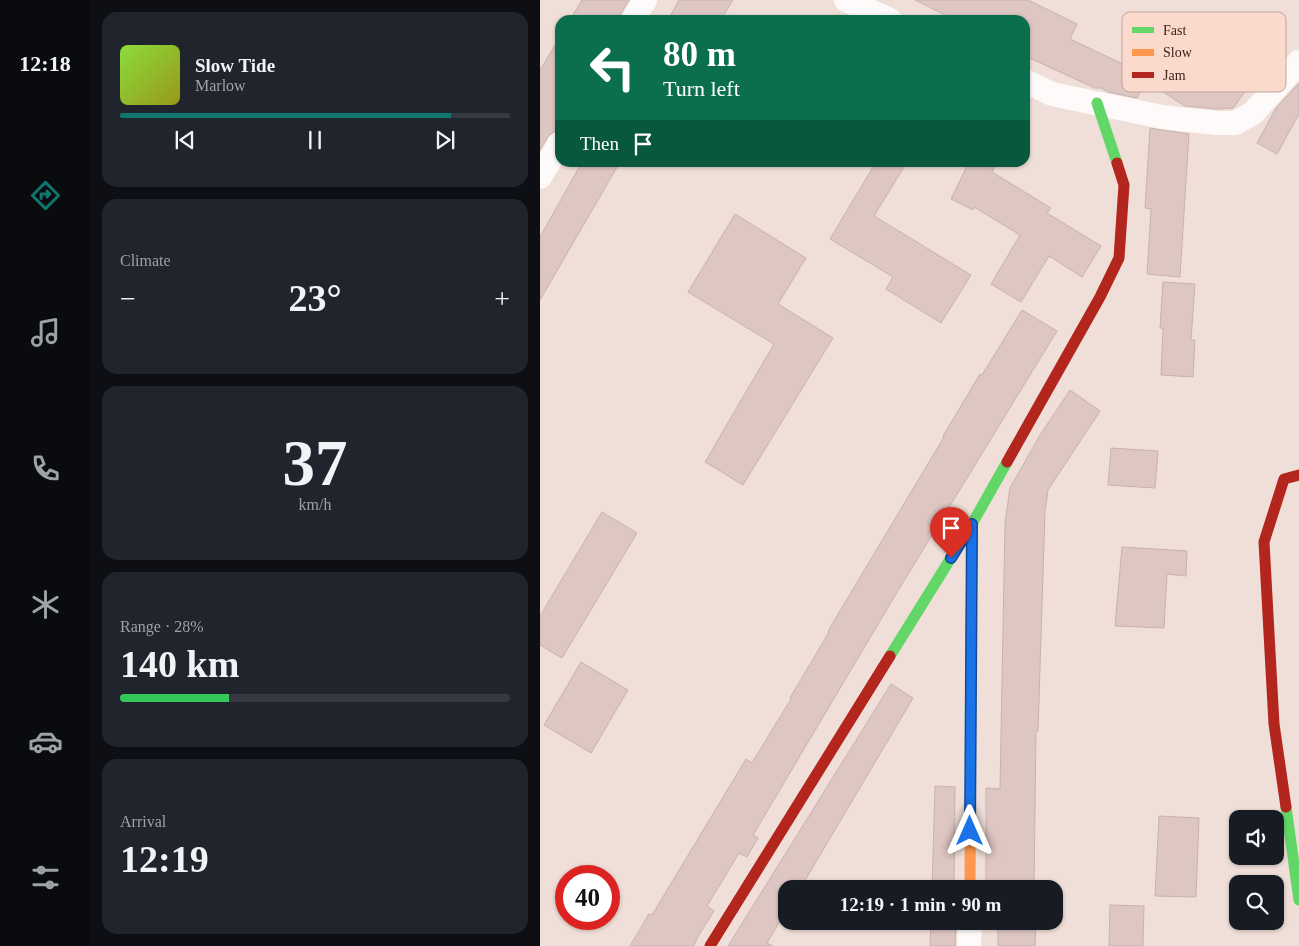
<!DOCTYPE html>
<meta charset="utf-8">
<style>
:root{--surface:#171b24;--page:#20242c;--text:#f1f3f6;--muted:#9ea1a6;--line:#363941;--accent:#0f766e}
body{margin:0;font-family:"Times New Roman",serif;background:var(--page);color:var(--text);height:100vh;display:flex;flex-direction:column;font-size:19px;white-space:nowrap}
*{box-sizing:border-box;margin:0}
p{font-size:16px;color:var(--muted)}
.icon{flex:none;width:28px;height:28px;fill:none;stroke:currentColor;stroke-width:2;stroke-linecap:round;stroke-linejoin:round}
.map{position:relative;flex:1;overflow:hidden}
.sheet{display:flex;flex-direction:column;gap:12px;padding:12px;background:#0d0f14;width:450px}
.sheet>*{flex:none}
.guide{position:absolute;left:15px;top:15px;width:475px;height:152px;border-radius:15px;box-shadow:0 1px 4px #0004;background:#0b6e4f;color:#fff;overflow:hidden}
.fabs{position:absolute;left:689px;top:810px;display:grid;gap:10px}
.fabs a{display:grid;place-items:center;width:55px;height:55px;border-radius:10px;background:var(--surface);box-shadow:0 1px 4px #0004;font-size:25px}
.speed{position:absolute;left:15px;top:865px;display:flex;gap:10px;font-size:25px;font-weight:700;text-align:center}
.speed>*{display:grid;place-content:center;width:65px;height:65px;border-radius:50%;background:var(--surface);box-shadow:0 1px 4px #0004;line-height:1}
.speed .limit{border:8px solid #d22;background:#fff;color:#111}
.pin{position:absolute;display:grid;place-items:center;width:42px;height:42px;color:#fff;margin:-51px -21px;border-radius:50% 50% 50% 0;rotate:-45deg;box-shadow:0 0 5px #0007}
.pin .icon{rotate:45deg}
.me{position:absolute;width:55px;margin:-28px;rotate:0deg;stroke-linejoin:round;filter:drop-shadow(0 0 4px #0008)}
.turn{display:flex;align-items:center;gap:18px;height:105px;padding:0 25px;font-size:22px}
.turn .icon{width:65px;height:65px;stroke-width:2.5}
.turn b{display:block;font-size:35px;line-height:42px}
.then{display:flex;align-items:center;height:48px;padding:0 25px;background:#0003;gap:10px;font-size:19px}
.big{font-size:38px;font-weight:700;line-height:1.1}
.sheet .widget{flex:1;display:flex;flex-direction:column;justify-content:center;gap:8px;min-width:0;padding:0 18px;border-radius:15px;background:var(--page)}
.sheet .dial{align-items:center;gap:0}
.dial b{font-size:65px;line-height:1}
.song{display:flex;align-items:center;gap:15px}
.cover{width:60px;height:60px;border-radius:8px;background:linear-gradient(135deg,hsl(90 70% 55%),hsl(60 70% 35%))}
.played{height:5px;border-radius:2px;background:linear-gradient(90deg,var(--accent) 85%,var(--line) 85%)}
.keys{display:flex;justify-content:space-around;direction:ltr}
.heat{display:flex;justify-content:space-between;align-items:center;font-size:28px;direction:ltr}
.charge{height:8px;border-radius:4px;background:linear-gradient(90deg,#34c759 28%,var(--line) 0)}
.trip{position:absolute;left:238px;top:880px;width:285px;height:50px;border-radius:15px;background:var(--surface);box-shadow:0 1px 4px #0004;font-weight:700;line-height:50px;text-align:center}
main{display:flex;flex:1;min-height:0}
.tab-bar{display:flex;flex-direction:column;width:90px;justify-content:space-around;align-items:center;background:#090b0e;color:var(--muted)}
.tab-bar .icon{width:35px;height:35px}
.tab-bar .current{color:var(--accent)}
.tab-bar b{font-size:22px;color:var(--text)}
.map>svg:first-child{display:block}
.building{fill:#dec6c2;stroke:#c9b2ae}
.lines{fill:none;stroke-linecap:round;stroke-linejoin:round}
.street{stroke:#fdfaf9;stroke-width:24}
.fast{stroke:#63d668;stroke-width:11}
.slow{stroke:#ff974d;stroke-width:11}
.jam{stroke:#b3261e;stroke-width:11}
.route-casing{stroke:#114b97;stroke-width:12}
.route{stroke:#1a73e8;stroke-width:9}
.key{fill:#fbdace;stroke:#c3a397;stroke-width:1}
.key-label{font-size:14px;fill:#412318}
</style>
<main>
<nav class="tab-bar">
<b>12:18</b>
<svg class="icon current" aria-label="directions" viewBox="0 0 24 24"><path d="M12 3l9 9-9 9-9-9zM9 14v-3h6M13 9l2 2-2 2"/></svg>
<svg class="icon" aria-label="music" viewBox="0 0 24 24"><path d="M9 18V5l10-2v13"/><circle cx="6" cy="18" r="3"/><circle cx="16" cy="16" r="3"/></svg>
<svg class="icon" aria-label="phone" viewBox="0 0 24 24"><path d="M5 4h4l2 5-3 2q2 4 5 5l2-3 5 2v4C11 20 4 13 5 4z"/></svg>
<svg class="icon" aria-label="climate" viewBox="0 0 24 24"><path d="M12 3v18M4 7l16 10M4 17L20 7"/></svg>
<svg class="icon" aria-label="car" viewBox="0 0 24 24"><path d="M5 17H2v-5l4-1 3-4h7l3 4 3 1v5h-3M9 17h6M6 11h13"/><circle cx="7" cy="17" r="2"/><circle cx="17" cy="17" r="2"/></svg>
<svg class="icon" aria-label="filters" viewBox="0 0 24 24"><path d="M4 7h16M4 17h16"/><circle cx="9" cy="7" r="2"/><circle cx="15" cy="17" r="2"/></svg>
</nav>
<section class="sheet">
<div class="widget">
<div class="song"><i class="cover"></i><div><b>Slow Tide</b><p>Marlow</p></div></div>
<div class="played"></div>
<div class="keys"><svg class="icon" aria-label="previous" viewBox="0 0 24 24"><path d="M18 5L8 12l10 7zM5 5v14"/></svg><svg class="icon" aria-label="pause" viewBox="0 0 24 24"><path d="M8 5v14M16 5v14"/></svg><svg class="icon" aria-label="next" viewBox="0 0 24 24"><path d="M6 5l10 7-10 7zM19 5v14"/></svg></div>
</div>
<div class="widget"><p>Climate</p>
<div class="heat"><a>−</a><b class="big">23°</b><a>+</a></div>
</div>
<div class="widget dial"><b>37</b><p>km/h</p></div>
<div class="widget"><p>Range · 28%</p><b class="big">140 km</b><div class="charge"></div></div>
<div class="widget"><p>Arrival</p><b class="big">12:19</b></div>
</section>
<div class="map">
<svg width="759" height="946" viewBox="0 0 759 946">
<rect width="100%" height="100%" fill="#f0dfd8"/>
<g class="building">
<path d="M42,0H89L81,13L79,20H30Z"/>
<path d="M139,0H193L181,20H128Z"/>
<path d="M375,0H488L537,24L530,39L608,76L597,98L568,92L561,88H555L485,56V20H415Z"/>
<path d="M710,20L742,41L693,108L677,109L645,106L623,92L641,60L671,79Z"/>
<path d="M20,37V128L8,136L0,150V70Z"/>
<path d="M759,83V114L737,154L717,143L736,108Z"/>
<path d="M610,128L649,134L640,277L607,274L611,209L605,208Z"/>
<path d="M42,162H80L0,300V237Z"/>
<path d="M336,162H367L334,216L431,275L401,323L346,289L353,277L290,239Z"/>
<path d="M429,162H457L452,172L511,208L507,213L561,246L542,277L509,256L481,302L451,284L480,235L434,207L433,210L411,199Z"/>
<path d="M195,214L266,258L238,304L293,338L203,485L165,462L234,344L148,292Z"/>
<path d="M623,282L655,284L651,340H655L653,377L621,375L623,328H620Z"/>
<path d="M482,310L517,331L359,589L213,835L218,838L207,857L199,853L167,906L174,911L157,938L154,946H90L109,914L112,915L206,759L212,763L251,699L250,698L289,632L288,631L365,502L404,437L403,436L440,374L442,375Z"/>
<path d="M530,390L560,411L508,490L505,511L498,731H496L494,889H446V788L460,789L465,523L470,488L500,435Z"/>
<path d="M571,448L618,451L615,488L568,485Z"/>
<path d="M62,512L97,533L22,658L0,645V616Z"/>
<path d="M582,547L647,551L646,576L627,574L624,628L575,626Z"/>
<path d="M41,662L88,690L51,753L4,725Z"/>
<path d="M351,684L373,698L260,889H246V911L227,943L233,946H188Z"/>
<path d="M395,786L415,787L414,889H392Z"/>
<path d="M619,816L659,818L656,897L615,896Z"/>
<path d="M570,905L604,906L603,946H569Z"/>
<path d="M391,921H416L415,946H390Z"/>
<path d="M444,921H496L495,946H458V928H443Z"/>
</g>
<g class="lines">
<g class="street">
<path d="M306,0L350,20"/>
<path d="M93,20L105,0"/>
<path d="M485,81L512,94L622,117L676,123H695L713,113L759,62"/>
<path d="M0,177L20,143"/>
<path d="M429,946L430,921"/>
</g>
<g class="fast">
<path d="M557,103L577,163"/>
<path d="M350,656L432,524L467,462"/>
<path d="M746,807L759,900"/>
</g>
<path class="slow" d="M430,889L431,663"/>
<g class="jam">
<path d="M467,462L560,297L579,258L584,185L577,163"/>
<path d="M431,663L432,524"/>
<path d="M746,807L734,724L724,542L744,479L759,475"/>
<path d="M170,946L350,656"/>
</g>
</g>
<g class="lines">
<defs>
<path id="route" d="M411,558L432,524L430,831"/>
</defs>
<use href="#route" class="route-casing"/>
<use href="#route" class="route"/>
</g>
<rect x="582" y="12" width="164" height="80" rx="8" class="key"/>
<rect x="592" y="27" width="22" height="6" fill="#63d668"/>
<rect x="592" y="49" width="22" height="7" fill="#ff974d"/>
<rect x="592" y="72" width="22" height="6" fill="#b3261e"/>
<g class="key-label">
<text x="623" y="35">Fast</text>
<text x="623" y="57">Slow</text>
<text x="623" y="80">Jam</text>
</g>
</svg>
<div class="fabs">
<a><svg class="icon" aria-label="sound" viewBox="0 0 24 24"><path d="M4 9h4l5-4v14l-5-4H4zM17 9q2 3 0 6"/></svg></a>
<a><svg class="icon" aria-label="search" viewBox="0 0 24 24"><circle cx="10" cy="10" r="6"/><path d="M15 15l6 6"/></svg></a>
</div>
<div class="speed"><div class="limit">40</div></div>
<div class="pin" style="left:411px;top:558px;background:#d93025"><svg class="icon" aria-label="arrive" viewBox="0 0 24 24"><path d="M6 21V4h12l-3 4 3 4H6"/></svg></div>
<svg class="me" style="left:430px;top:831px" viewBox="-20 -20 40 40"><path d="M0-17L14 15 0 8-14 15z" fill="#1a73e8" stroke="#fff" stroke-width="4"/></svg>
<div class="trip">12:19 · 1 min · 90 m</div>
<div class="guide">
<div class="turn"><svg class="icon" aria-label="left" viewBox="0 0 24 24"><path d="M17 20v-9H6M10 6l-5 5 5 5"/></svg><div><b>80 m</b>Turn left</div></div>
<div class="then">Then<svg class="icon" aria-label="arrive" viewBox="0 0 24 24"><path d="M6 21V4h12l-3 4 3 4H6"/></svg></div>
</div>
</div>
</main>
